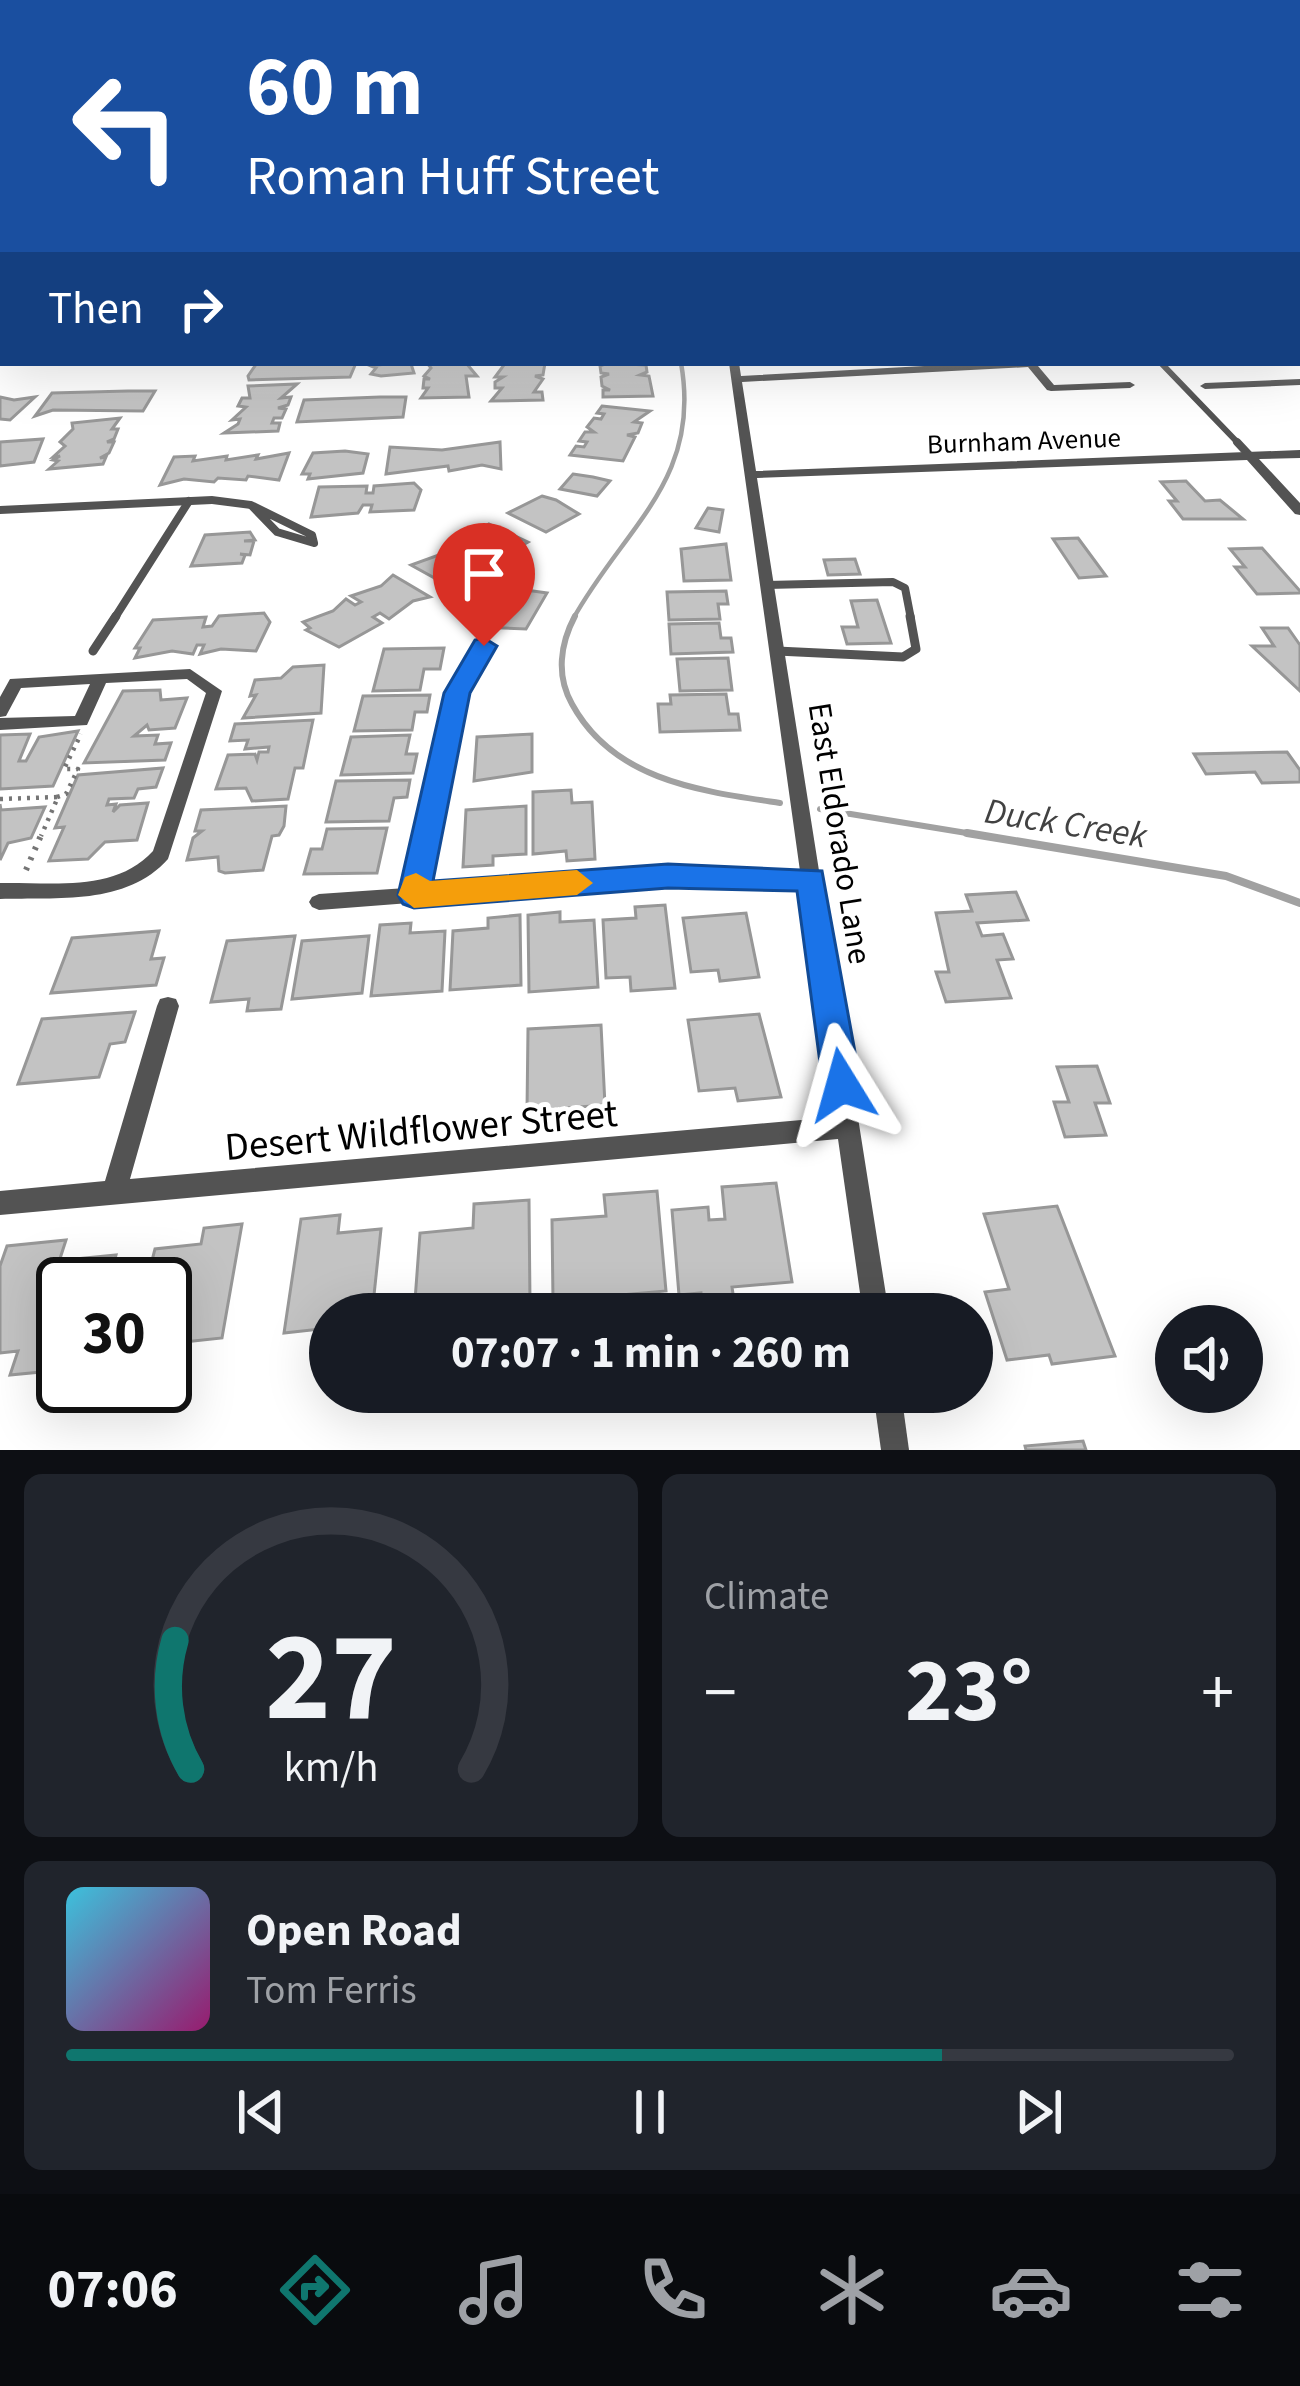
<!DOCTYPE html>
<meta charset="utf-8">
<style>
:root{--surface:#171b24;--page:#20242c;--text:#f1f3f6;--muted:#9ea1a6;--line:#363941;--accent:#0f766e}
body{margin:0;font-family:"Source Sans 3",sans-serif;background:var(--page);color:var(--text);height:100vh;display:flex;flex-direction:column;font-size:45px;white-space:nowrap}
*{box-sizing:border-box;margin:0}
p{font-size:39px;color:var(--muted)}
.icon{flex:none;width:66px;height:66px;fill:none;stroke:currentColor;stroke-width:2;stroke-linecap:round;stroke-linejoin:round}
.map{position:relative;height:1450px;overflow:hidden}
.side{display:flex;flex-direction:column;gap:24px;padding:24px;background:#0d0f14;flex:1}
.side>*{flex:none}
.banner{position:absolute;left:0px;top:0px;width:1302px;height:366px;box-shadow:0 12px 48px #0002;background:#1a4fa0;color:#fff;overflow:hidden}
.controls{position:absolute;left:1155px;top:1305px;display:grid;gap:24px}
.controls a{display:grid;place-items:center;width:108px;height:108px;border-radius:50%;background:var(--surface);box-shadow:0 12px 48px #0002;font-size:60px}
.speed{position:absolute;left:36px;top:1257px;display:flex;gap:24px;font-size:60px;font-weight:700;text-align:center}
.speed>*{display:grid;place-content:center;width:156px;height:156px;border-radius:50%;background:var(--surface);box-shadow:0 12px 48px #0002;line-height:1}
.speed .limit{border:6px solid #111;border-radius:18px;background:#fff;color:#111}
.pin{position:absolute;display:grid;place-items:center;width:102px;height:102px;color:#fff;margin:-123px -51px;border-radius:50% 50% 50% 0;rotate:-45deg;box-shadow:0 0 12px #0007}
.pin .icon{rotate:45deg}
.me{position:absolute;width:132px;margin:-66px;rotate:352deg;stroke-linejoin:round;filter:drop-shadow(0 0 9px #0008)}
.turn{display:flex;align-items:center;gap:42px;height:252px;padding:0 48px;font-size:54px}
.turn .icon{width:156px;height:156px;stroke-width:2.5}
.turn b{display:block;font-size:84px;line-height:102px}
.then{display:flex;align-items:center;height:114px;padding:0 48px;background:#0003;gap:24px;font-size:45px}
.big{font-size:90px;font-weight:700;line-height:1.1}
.side .tile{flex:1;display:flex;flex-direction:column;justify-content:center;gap:18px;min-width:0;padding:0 42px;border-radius:18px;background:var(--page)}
.side .dial{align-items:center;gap:0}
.dial svg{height:312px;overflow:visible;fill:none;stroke:var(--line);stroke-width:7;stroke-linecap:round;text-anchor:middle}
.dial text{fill:var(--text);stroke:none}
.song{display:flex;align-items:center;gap:36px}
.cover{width:144px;height:144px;border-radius:18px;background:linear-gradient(135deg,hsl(190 70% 55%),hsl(320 70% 35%))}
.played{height:12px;border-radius:6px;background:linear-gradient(90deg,var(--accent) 75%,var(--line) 75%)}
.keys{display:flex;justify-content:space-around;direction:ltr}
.heat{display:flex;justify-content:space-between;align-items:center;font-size:66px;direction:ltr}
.side .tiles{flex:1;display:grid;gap:24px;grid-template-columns:1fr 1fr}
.tile:last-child{grid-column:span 2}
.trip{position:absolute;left:309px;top:1293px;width:684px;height:120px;border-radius:60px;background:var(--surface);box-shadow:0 12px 48px #0002;font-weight:700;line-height:120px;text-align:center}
.menu{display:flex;height:192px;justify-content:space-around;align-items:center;background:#090b0e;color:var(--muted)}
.menu .icon{width:84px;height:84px}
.menu .on{color:var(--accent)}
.menu b{font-size:54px;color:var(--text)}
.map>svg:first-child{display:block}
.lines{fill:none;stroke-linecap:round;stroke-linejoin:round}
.stream-far2{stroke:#a1a1a1;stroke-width:4.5}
.stream-far1{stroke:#a1a1a1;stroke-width:6}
.stream{stroke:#a1a1a1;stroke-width:8}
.building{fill:#c3c3c3;stroke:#979797;stroke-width:3}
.primary-casing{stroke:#dbdbdb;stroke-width:6}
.path-far1{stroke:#757575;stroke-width:4.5;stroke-dasharray:3 6;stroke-linecap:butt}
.path{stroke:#757575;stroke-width:6;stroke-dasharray:3 8;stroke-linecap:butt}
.lane-far2{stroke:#535353;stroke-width:6}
.lane-far1{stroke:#535353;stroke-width:8}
.lane{stroke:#535353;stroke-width:9}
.street{fill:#535353;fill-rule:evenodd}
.primary{fill:#000;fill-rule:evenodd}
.route{fill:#1a73e8;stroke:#114b97;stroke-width:3}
.slow{fill:#f59e0b}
.labels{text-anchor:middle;stroke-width:10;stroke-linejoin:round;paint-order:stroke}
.far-street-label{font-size:27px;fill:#000;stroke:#fff}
.street-label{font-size:33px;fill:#000;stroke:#fff}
.water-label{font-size:36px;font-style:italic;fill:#424242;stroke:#fff}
.near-street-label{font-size:39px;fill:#000;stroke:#fff}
</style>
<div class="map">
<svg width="1300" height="1450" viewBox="0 0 1300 1450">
<rect width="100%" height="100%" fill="#fff"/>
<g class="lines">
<path class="stream-far2" d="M573,619C624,527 702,480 681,363"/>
<g class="stream-far1">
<path d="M575,616C560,644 556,676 572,704C614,781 701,791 780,803"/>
<path d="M820,809L985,836"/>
</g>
<path class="stream" d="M967,833L1226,876L1300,903"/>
</g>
<g class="building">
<path d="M356,363L350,377L249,380L248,376L257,363Z"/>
<path d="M373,363H417L411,364L414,373L381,376L371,374L376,368L371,366L378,365Z"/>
<path d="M466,363L477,376H466L469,397L421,398L428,388H423L424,379H430L424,376L431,368L427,363Z"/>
<path d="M545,363L543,375L535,376L543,379L534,392H542L543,400L491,401L502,388H495V382L503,377H495L504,365L496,363Z"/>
<path d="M607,363L646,365L647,372L640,375L649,376L653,396L603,397V390H610L602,386L601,377L609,374L601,373L600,366Z"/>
<path d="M297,384L281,398L291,397L288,405L278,408L286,409L282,418H274L272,423H280L278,431L224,433L238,424L240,419L232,420L246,407L238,406L242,398H250L248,386Z"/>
<path d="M128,391H155L143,411L53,410L35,416L52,393Z"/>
<path d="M0,397L14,400L35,397L10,420L0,419Z"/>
<path d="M380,397H406L403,417L297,422L304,400Z"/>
<path d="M602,406L650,411L634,422L642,423L638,433L627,435L635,437L623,461L570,455L576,446L584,447L587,442L579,441L585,432H594L587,427L594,418L601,419L604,414L597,413Z"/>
<path d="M120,418L112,429H118L114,439L107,442H114L109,453L100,458L106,457L103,464L49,469L58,461L53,460L60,456L53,457L65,446L60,442L73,429L72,423Z"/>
<path d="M43,439L34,462L0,466V442Z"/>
<path d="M500,442L501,469L482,465L449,471L448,466L386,474L390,447L442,450Z"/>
<path d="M345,451L368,454L363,473L308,479L310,474H302L313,453Z"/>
<path d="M289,453L279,480L248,476L246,480L218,478L214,482L184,479L160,485L174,457L195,456L193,461L227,456L226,460L258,455L256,459Z"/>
<path d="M573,474L593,477L610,481L597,496L560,489Z"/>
<path d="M1186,481L1205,501L1220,500L1243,519H1183L1169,501H1177L1161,482Z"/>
<path d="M414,483L421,490L414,510L370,512L372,505H363L358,513L311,517L319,487L367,486L366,493H373L374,486Z"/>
<path d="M542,496L556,500L579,514L546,532L508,513Z"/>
<path d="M708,508L723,510L719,532L696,528Z"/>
<path d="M489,524L528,542L492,562L478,560L488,565L449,586L411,565L439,555L450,544L460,550L466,546L457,541Z"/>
<path d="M250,532L255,540L244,541H254L250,555L240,554L245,555L242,563L191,566L205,535Z"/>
<path d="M1078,538L1106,576L1079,578L1053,539Z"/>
<path d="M726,544L731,580L684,581L681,549Z"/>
<path d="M1262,548L1300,591V593L1257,594L1235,567H1245L1230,549Z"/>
<path d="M855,559L860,574L828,575L824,560Z"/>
<path d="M393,575L430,597L413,601L389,619L380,613L373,617L382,623L339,647L306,630L310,628L303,622L333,611L346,599L355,605L361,602L351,596L381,586Z"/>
<path d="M505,587L547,593L526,629L479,627Z"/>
<path d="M726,591L728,604H718L720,619L669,620L667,592Z"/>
<path d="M877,600L891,643L847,644L842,627H858L851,601Z"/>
<path d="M264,613L270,622L256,651L221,649L200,654L204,645H197L193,654L172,651L135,658L140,648H135L153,620L206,617L203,627L212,626L219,616Z"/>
<path d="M719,623L721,638H731L733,652L671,654L669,624Z"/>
<path d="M1262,628H1288L1300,645V691L1252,646H1274Z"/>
<path d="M444,648L440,669H424L420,690L373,691L384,649Z"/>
<path d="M728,658L732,690L680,691L677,659Z"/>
<path d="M324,665L321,713L243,718L256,695L250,696L255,680L281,678L293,667Z"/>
<path d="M160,690L161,700L187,698L175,728L149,730L147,725L134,736L158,735L155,744L171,743L165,760L84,763L123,691Z"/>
<path d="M726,694L729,714H738L740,730L660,732L658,704H671L670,695Z"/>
<path d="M430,695L427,712H415L412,730L354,731L363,696Z"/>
<path d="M313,720L303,768H295L288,799L252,801L246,788L216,789L228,755L255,754L257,760L259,752H268L269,747L245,749L248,740L230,741L235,724Z"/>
<path d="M78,731L53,786L0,789V735L30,734L19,761H26L39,737Z"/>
<path d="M532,734V772L474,781L477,737Z"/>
<path d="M410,735L406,754H417L413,773L341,775L351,737Z"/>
<path d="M1287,752L1300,770V782L1262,783L1255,772L1206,774L1194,754Z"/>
<path d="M163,768L156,787L138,789L134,798L109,799L107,805L116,804L113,812L120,805L148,803L137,840L105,842L88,859L49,861L64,827L55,828L78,775Z"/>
<path d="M410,780L407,797L394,798L389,821L326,822L336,781Z"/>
<path d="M571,790L572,803L592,802L595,859L567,861L566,851L533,854V792Z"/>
<path d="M0,804L1,810L45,807L31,838L8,843L0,860Z"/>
<path d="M286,806L284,826L279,835L272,836L263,870L225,873L219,871L218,857L187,860L193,838L202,831H195L201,810Z"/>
<path d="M526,806V854L493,856V865L463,867L466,810Z"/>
<path d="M387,828L377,873L304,874L311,849H322L327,829Z"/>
<path d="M1016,892L1028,920L977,923L982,936L1003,934L1013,959L997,960L1011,998L946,1002L936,972H949L936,913L972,911L966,895Z"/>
<path d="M665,905L675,988L631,991L630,977L606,978L603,920L636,918L635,907Z"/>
<path d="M560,912V922L594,920L598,987L529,992L528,915Z"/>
<path d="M746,913L759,977L720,981L718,970L691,972L683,918Z"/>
<path d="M520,915L521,985L450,990L453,931L488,928V918Z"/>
<path d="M411,923L410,933L445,931L442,991L371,996L380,925Z"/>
<path d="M159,931L151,959L164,958L156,985L51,993L72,938Z"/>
<path d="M295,936L281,1009L247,1011L249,999L211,1002L227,941Z"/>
<path d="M369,936L362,993L292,999L302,941Z"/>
<path d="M135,1012L125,1042L110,1044L99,1077L18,1084L42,1019Z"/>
<path d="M759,1014L781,1097L738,1101L735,1088L699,1091L688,1020Z"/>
<path d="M601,1025L605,1105L527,1111L528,1029Z"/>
<path d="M1097,1066L1110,1103H1095L1106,1135L1065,1137L1054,1102H1069L1057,1067Z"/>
<path d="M776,1183L792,1282L732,1287L736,1314H703L701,1293L679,1295L672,1210L708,1207L709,1220L725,1219L722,1187Z"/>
<path d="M657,1191L666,1291L553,1301L552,1220L606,1216L604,1195Z"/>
<path d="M529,1200L530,1303L493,1306V1314H414L420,1233L473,1228L474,1204Z"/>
<path d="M1057,1206L1115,1356L1052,1364L1049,1355L1007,1360L985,1292L1009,1289L984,1214Z"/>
<path d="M340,1215L338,1233L381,1229L372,1314H330V1328L284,1333L301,1219Z"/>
<path d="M242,1224L222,1338L165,1344V1284H146L155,1249L201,1244L204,1228Z"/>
<path d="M66,1240L55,1274L72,1272L76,1259L116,1255L108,1284H63V1347L51,1371L10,1375L18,1351L0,1353V1266L7,1246Z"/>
<path d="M1083,1441L1086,1450H1026L1025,1446Z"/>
</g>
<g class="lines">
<defs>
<g id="primary">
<rect x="0" y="196" width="3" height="7"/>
<path d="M3,250V268H1L0,251Z"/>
</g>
</defs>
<use href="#primary" class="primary-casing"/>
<g class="path-far1">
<path d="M57,797L66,794L78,769H64L81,734"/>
<path d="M0,799L58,797L41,836"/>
</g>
<path class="path" d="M26,870L42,833"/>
<path class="lane-far2" d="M1161,363L1240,445"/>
<g class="lane-far1">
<path d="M1237,442L1251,457"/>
<path d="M251,505L312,535L314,543L277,532Z"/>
<path d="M767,585L893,582L905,588L911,619"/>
<path d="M114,619L189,501"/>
</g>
<g class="lane">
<path d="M93,651L116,616"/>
<path d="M777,651L903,657L916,649L910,616"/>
</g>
<g class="street">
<rect x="1299" y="231" width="1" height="5"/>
<rect x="1299" y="262" width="1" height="6"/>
<rect x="1299" y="313" width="1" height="6"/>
<path d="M729,363H739L741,376L980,363H1044L1038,366L1054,385L1130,382L1135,385L1130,388L1051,391L1047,390L1028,367L742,382L756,471L1300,450V458L1259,459L1300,503V515L1295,514L1247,460L757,478L889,1314H863L838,1139L0,1215V1191L105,1181L157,1006L160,999L168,997L176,999L179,1006L130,1179L835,1117L802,886L668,883L319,910L312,907L309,902L312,897L319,894L406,888L449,693L476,645L484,640L492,645L465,693L425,886L668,869L800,871Z"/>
<path d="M1300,379V385L1205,389L1200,386L1205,383Z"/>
<path d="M212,496L251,501L257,505L251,509L212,504L0,514V506Z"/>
<path d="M190,669L222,691L168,859C126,906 57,897 0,899V883C51,882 115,893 153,851L206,693L187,679L106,683L87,725L0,730V718L75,716L90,684L21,688L6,716L0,717V697L10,679Z"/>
<path d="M873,1392H901L909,1450H881Z"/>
</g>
<use href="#primary" class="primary"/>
</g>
<linearGradient id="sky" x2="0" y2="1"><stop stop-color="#8baccc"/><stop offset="0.49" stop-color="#fff"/><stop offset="1" stop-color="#fff" stop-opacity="0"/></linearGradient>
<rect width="1300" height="399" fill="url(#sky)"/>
<path class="route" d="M484,638L497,646L470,693L433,881L668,864L822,871L861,1085L855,1098L842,1103L829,1098L823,1085L797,891L668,888L414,908L403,904L398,895L444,693L475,640Z"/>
<path class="slow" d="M577,870L593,883L577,895L414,908L398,895L405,877L416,873L430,881Z"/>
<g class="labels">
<g class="far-street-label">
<text transform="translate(1024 441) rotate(-2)" y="9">Burnham Avenue</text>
</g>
<g class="street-label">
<text transform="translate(841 833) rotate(81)" y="12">East Eldorado Lane</text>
</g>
<g class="water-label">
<text transform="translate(1066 822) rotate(9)" y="13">Duck Creek</text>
</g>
<g class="near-street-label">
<text transform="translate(421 1129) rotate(-5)" y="14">Desert Wildflower Street</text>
</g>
</g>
</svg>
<div class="controls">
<a><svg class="icon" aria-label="sound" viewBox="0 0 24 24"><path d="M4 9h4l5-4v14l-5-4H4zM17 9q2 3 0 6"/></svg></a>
</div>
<div class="speed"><div class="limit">30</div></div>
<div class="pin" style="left:484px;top:646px;background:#d93025"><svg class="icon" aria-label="arrive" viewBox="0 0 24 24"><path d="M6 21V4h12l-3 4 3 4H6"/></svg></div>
<svg class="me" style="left:842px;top:1085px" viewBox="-20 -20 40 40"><path d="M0-17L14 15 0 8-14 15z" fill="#1a73e8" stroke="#fff" stroke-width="4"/></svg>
<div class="trip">07:07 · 1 min · 260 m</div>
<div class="banner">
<div class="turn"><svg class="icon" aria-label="left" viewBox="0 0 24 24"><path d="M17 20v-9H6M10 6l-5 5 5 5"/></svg><div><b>60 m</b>Roman Huff Street</div></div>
<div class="then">Then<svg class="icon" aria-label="right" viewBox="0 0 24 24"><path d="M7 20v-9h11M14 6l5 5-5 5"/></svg></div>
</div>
</div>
<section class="side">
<div class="tiles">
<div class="tile dial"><svg viewBox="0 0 100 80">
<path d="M14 69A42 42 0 1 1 86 69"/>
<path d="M14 69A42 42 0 0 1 10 36" stroke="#0f766e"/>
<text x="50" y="56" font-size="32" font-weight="700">27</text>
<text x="50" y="72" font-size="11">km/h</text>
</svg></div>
<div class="tile"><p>Climate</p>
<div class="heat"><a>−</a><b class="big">23°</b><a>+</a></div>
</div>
<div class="tile">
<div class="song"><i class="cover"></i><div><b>Open Road</b><p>Tom Ferris</p></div></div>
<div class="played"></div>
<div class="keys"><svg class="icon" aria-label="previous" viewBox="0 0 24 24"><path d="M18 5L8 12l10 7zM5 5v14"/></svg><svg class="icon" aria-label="pause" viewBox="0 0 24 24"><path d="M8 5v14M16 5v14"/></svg><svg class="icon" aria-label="next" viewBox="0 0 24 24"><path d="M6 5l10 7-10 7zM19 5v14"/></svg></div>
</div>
</div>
</section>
<nav class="menu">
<b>07:06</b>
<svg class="icon on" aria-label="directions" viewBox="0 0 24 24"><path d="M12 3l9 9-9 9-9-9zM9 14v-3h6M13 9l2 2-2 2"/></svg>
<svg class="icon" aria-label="music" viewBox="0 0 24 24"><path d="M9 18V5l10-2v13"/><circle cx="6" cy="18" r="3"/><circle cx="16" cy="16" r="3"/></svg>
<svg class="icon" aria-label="phone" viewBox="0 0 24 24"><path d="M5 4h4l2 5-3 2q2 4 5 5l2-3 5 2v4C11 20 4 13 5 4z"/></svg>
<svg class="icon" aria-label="climate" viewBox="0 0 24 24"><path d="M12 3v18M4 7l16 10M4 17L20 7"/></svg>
<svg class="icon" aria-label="car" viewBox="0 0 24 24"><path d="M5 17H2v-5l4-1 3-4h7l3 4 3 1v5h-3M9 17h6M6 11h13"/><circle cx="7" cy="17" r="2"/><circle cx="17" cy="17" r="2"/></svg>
<svg class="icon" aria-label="filters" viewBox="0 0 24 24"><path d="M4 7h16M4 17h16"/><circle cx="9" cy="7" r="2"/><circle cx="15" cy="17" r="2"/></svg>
</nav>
